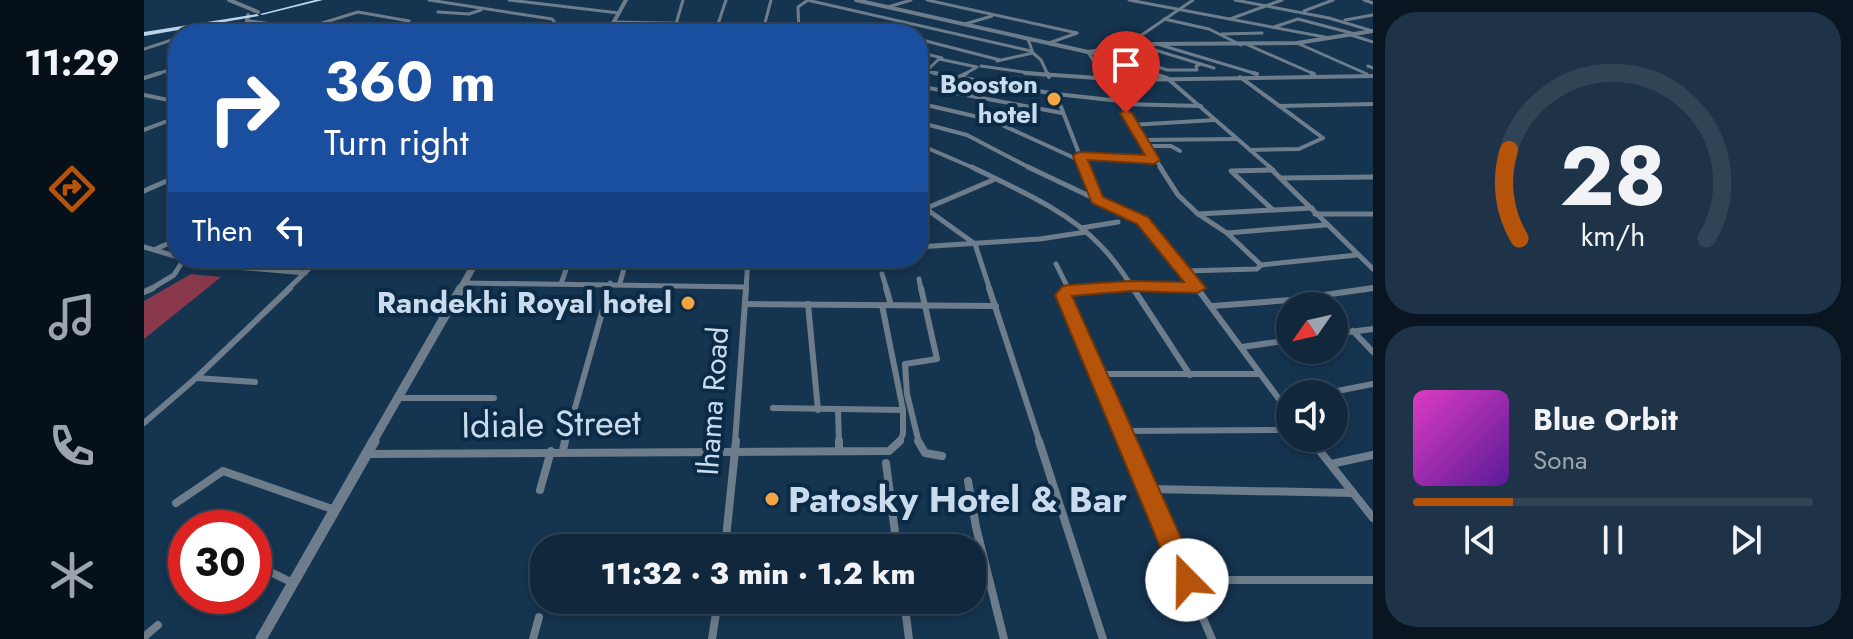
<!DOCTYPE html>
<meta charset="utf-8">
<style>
:root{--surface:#10273c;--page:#1e3347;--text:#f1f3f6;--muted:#9ca5af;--line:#304456;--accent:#b45309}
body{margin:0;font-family:Jost,sans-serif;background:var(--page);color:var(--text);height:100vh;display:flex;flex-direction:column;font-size:30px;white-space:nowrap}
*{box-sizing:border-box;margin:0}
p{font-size:26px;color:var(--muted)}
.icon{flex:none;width:44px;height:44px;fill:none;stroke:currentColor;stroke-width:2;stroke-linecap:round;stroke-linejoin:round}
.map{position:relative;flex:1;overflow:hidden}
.sheet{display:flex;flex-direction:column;gap:12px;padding:12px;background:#091521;width:480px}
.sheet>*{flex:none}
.banner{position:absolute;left:24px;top:24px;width:760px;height:244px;border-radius:32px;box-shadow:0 4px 12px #0003,0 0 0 2px var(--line);background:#1a4fa0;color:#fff;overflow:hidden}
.needle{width:52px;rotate:236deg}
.controls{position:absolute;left:1132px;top:292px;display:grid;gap:16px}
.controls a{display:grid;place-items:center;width:72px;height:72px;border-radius:50%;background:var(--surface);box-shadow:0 4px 12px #0003,0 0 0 2px var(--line);font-size:40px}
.speed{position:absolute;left:24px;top:510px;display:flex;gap:16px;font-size:40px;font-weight:700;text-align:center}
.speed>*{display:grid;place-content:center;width:104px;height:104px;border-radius:50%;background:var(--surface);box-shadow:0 4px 12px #0003,0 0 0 2px var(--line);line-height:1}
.speed .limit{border:12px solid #d22;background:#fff;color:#111}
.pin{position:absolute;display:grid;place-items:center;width:68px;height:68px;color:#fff;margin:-82px -34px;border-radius:50% 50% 50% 0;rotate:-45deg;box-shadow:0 0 8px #0007}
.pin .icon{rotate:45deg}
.me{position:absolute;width:88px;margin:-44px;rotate:338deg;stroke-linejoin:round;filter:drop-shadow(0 0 6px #0008)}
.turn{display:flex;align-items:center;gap:28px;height:168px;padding:0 24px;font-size:36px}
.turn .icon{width:104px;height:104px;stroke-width:2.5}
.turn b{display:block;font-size:56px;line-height:68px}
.then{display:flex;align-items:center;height:76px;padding:0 24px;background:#0003;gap:16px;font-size:30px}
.sheet .card{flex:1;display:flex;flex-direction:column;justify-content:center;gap:12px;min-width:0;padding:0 28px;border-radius:32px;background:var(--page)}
.sheet .dial{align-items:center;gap:0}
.dial svg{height:208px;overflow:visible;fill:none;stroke:var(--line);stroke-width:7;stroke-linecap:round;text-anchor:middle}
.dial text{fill:var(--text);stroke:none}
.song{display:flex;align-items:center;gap:24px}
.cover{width:96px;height:96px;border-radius:12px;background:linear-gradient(135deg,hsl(310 70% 55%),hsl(270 70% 35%))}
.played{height:8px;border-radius:4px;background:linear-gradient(90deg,var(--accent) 25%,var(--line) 25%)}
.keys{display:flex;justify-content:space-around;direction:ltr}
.trip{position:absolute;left:386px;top:534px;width:456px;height:80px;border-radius:32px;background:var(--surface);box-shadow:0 4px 12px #0003,0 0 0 2px var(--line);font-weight:800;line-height:80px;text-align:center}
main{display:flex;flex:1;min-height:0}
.tabs{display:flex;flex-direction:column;width:144px;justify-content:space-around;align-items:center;background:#061018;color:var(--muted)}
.tabs .icon{width:56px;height:56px}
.tabs .current{color:var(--accent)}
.tabs b{font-size:36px;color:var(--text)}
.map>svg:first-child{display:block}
.green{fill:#8a394c}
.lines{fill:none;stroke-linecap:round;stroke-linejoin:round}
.minor-far4{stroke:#6e7d8b;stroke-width:3}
.minor-far3{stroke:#6e7d8b;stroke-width:4}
.minor-far2{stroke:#6e7d8b;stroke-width:5}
.minor-far1{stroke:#6e7d8b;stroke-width:6}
.minor{stroke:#6e7d8b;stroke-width:8}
.tertiary-far3{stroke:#6e7d8b;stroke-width:4}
.tertiary-far2{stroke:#6e7d8b;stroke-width:7}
.tertiary-far1{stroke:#6e7d8b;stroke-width:9}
.tertiary{stroke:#6e7d8b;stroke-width:11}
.trunk{fill:#bbd5ee;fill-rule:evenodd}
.route{fill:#b45309;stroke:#753606;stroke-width:2}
.poi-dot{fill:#f3a443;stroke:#0a2a45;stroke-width:3}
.labels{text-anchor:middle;stroke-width:8;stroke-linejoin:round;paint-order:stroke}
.far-poi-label{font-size:26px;font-weight:bold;fill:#c9dbec;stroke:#0a2a45;text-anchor:end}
.poi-label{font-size:30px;font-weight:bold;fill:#c9dbec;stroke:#0a2a45;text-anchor:end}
.street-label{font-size:30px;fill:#c9dbec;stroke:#0a2a45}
.near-street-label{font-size:36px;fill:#c9dbec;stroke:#0a2a45}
.near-poi-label{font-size:36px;font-weight:bold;fill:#c9dbec;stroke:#0a2a45;text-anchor:start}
</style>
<main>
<nav class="tabs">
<b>11:29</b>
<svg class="icon current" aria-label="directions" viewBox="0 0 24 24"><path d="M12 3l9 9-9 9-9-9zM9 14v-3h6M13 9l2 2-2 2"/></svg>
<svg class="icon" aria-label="music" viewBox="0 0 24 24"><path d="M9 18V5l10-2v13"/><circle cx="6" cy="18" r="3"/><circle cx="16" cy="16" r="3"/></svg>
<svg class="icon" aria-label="phone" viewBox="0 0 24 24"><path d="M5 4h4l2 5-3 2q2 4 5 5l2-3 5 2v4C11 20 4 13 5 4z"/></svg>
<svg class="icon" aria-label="climate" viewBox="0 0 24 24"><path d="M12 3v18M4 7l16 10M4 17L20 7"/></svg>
</nav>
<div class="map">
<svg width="1229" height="639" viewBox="0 0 1229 639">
<rect width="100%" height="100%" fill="#153450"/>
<path class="green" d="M47,274L77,277L0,339V301Z"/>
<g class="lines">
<g class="minor-far4">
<path d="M285,0L408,19L414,26L409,34"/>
<path d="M365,0L475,13"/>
<path d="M663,0L887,51"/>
<path d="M783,0L933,33"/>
<path d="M985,0L1186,38"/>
<path d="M1091,0L1185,18L1229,31"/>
<path d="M1220,0L1229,3"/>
<path d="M744,7L767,0"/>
<path d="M1160,11L1189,0"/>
<path d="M294,12L325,14L337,10"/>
<path d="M1020,19L1065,29L1097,45"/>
<path d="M1086,19L1138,0"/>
<path d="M1201,20L1229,15"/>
<path d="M470,22L619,25"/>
<path d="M574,24L582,0"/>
<path d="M821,24L848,16"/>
<path d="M1130,27L1154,19L1211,34"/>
<path d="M688,28L690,34"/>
<path d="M159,29L214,12L265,21"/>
<path d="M127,34L146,27"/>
<path d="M240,34L265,21"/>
<path d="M285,34L309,27L374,25"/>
<path d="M529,34L539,0"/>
<path d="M618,34L627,0"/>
<path d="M655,34L654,7L664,0"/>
<path d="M1078,34L1118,33"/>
<path d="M1207,35L1229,42"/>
<path d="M774,39L856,60"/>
<path d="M905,43L933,33"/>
<path d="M1153,43L1223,74"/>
<path d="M1013,44L1113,74"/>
<path d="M1104,45L1170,74"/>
<path d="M980,47L1049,0"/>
<path d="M1001,47L1070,68"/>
<path d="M0,49L34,38"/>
<path d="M963,49L1023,70H1053L1052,66L1057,64"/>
<path d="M774,52L798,58"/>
<path d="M944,52L1013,75"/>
<path d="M944,52L958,75"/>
<path d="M889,53L897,60L904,75"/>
<path d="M853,61L889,53L884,39"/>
<path d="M837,66L900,75"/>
<path d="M1224,66L1229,68"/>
<path d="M774,70L802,75"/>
<path d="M10,75L34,67"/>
<path d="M778,75L795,59L833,67L819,75"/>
</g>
<g class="minor-far3">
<path d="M790,73L912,94L976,101"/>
<path d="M881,73L982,80L1229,76"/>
<path d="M903,73L905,77"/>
<path d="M957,73L1018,169"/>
<path d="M1007,73L1023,78L1128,169"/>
<path d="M1109,73L1113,74"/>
<path d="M1167,73L1170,74"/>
<path d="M815,77L823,73"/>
<path d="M1096,77L1179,138L1155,149L1106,150"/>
<path d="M0,78L16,73"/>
<path d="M774,79L781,73"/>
<path d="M774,86L918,113"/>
<path d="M912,94L941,169"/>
<path d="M0,95L34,102"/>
<path d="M774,103L847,120L937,161"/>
<path d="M977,104L1057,106"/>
<path d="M1135,106L1229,104"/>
<path d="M774,122L823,135L888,169"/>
<path d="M987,125L1071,120"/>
<path d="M0,130L34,117"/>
<path d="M997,140L1093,139"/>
<path d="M774,144L832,169"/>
<path d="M1001,146H1027L1036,151"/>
<path d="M935,156L1010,160"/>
</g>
<g class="minor-far2">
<path d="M828,167C870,188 923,210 956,245C969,258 980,274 990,290"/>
<path d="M884,167L998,221L1054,290"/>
<path d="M940,167L953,200"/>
<path d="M1016,167L1034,195L1054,214L1083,233L1117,265"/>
<path d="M1125,167L1229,269"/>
<path d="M1129,170L1087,171L1129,210"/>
<path d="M1138,178L1229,177"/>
<path d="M0,191L34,176"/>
<path d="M774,203L831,244L846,290"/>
<path d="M783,208L849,180"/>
<path d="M1054,214L1168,208"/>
<path d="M1171,214H1229"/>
<path d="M937,228L974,222"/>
<path d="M1083,233L1181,225"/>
<path d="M0,247L34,257"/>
<path d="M774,247L896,239L942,232"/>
<path d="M12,249L34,239"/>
<path d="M37,258L57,264L161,273"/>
<path d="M912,264L925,290"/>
<path d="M1040,271L1113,269L1117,265L1213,255"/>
<path d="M738,274L743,290"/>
<path d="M775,279L777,290"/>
<path d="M321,283L602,287"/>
<path d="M476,283L483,258"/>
<path d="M417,284L426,258"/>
<path d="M5,290L30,275L40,259"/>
<path d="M143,290L176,258"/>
<path d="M464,290L466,283"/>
<path d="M602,290L604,258"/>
<path d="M932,290L986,286L1053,288"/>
<path d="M1219,290L1229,288"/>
</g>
<g class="minor-far1">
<path d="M742,288L747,305"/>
<path d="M845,288L896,443"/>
<path d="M963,288L925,290L919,295L983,443"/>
<path d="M989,288L1046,375"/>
<path d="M1037,288H1053"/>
<path d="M1053,288L1146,414"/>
<path d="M0,292L9,288"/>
<path d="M601,304L852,306"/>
<path d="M664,304L674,410"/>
<path d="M1068,306L1146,300L1229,288"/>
<path d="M1209,331L1229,352"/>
<path d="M1190,334L1229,329"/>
<path d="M1098,347L1146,340"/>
<path d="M955,374H1114"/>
<path d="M52,378L111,382"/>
<path d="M1178,394L1229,384"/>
<path d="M256,398H350"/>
<path d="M629,408L759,410L738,305"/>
<path d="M694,410L695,443"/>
<path d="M0,423L52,378L146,288"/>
<path d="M980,431L1146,430"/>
<path d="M1165,438L1169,443"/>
<path d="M421,443L465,288"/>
<path d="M591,443L602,288"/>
<path d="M755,443L759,434V410"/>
<path d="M775,443L763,394L761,364L793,359L777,288"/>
</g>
<g class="minor">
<path d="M695,441V450"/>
<path d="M774,441L781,453L798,456"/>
<path d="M895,441L959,639"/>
<path d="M982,441L1068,639"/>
<path d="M1168,441L1229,518"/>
<path d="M419,450L421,441"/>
<path d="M224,454L745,451L756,441"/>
<path d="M742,463L753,548"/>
<path d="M1187,464L1229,455"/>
<path d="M824,481L832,527L860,639"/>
<path d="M1005,489L1209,493"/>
<path d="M396,490L407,451"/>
<path d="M32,503L79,471L191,510"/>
<path d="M581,548L592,441"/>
<path d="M110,564L149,583"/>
<path d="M1043,580H1229"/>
<path d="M760,600L765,639"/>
<path d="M0,637L14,625"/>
<path d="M389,639L395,617"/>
<path d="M568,639L574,600"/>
</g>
<g class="tertiary-far3">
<path d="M85,0L114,12"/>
<path d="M712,0L944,52L1004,44L1153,43L1229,31"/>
<path d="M104,15L103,21L193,34"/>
<path d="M463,34L482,0"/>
</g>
<path class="tertiary-far2" d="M316,290L334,258"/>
<path class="tertiary-far1" d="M228,443L317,288"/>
<path class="tertiary" d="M117,639L230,441"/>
<g class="trunk">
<path d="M171,0H179L118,15L116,14Z"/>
<path d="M113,14L115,16L0,36V32Z"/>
</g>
</g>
<path class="route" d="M982,110L988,113L1016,160L1010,164L944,160L959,197L1004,217L1062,288L1053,293L986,291L928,296L1056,580L1052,588L1043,592L1034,588L1030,580L911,295L919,286L925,285L986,281L1040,282L993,224L948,203L929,156L935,152L1001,155L976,113Z"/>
<g class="poi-dot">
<circle cx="910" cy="99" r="8"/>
<circle cx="544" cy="303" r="8"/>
<circle cx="628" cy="499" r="8"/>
</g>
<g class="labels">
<g class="far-poi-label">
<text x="894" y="93">Booston<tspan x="894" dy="30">hotel</tspan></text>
</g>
<g class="poi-label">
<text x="528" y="313">Randekhi Royal hotel</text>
</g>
<g class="street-label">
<text transform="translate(569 401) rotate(-86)" y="10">Ihama Road</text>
</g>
<g class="near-street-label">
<text transform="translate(407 423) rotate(-1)" y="13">Idiale Street</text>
</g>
<g class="near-poi-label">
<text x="644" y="512">Patosky Hotel &amp; Bar</text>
</g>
</g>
</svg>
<div class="controls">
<a><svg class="needle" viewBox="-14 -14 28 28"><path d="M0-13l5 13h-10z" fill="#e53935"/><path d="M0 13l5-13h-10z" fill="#9ca5af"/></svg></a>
<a><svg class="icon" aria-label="sound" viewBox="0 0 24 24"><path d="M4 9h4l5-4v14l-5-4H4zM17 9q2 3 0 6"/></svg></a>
</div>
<div class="speed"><div class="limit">30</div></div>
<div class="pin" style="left:982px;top:113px;background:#d93025"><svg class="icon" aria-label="arrive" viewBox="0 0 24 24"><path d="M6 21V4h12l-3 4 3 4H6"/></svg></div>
<svg class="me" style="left:1043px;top:580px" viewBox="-20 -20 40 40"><circle r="19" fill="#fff"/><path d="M0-13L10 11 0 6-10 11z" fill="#b45309"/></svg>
<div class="trip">11:32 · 3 min · 1.2 km</div>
<div class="banner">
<div class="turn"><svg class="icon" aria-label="right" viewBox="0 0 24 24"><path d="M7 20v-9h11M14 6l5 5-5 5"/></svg><div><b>360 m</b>Turn right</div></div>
<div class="then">Then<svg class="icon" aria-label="left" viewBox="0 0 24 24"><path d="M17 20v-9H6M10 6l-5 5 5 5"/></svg></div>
</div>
</div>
<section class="sheet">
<div class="card dial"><svg viewBox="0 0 100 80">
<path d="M14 69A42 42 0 1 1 86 69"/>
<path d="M14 69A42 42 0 0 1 10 35" stroke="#b45309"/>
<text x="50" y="56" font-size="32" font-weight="700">28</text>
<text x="50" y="72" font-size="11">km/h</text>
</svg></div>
<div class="card">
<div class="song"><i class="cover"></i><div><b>Blue Orbit</b><p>Sona</p></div></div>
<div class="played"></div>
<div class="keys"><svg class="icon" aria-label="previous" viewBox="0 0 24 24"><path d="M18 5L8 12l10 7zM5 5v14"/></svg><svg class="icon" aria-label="pause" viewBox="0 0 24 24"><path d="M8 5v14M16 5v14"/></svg><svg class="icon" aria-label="next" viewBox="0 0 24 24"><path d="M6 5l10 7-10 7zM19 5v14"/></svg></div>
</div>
</section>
</main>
